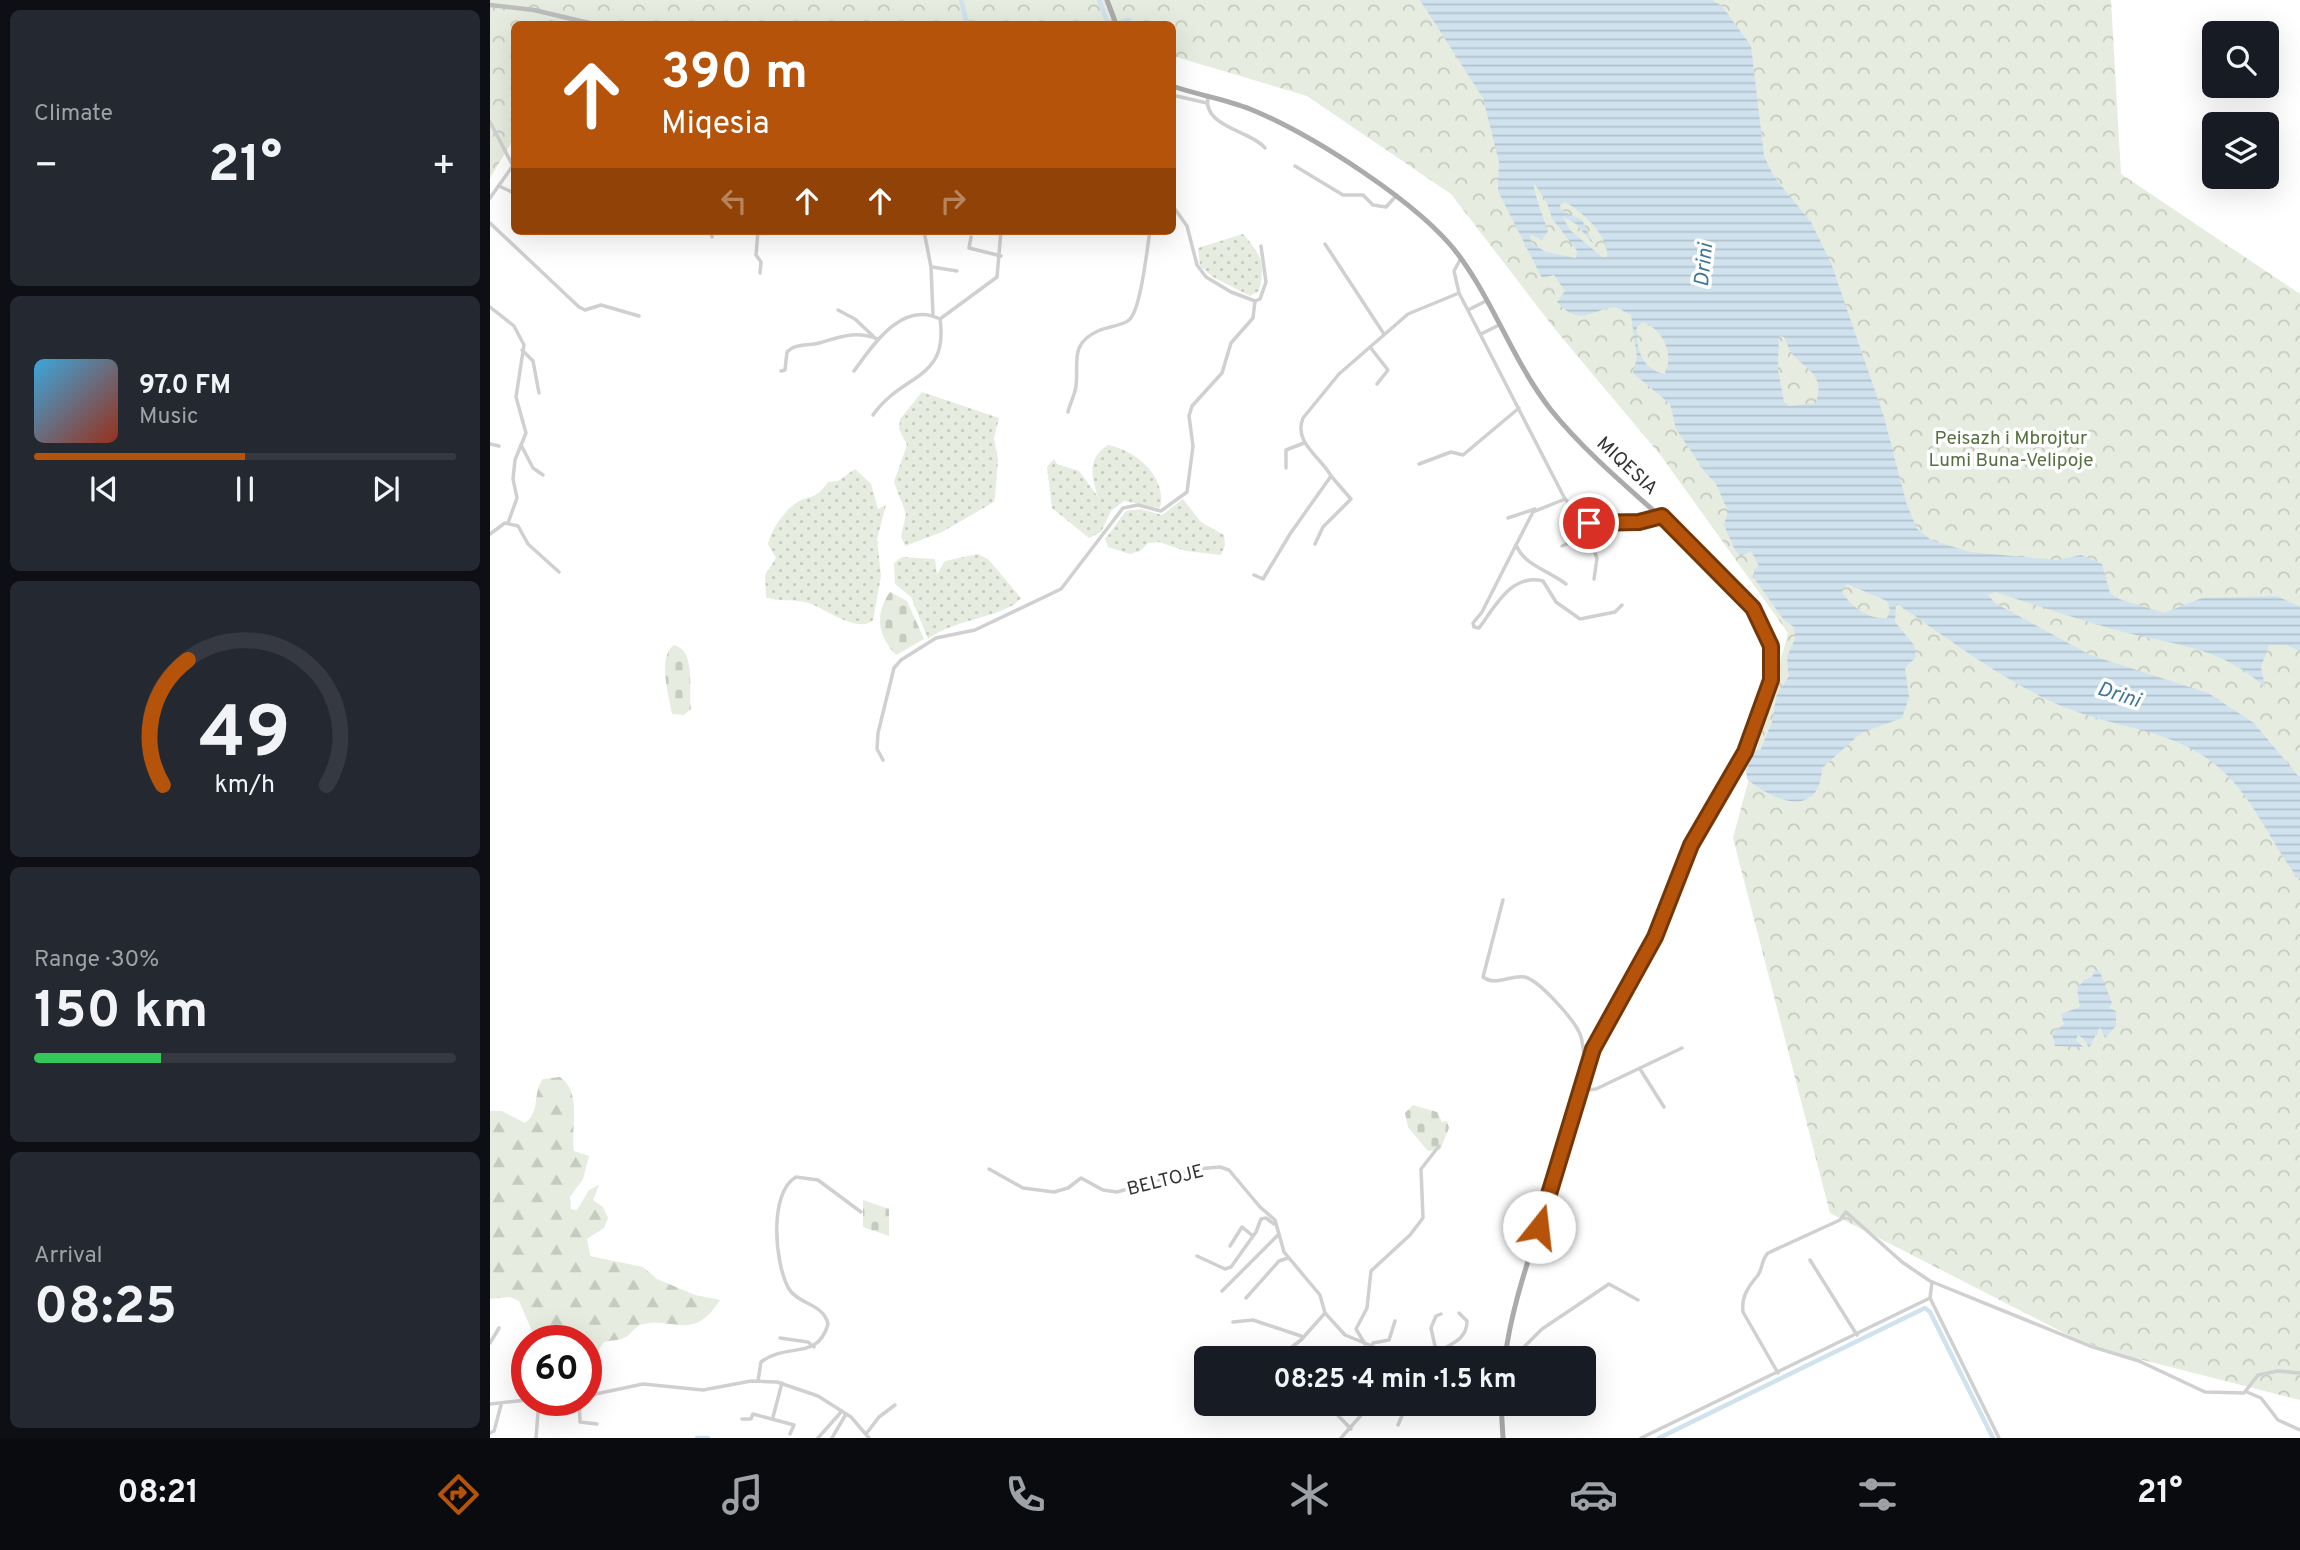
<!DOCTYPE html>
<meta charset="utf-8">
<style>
:root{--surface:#171b24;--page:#242831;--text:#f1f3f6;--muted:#9ea1a6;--line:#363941;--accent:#b45309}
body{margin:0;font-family:Overpass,sans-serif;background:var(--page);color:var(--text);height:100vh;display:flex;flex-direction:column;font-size:26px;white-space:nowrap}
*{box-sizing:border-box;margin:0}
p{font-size:23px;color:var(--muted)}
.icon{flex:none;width:38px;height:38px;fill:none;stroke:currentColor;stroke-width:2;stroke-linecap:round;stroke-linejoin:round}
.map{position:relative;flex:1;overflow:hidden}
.details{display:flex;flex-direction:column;gap:10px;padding:10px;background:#0d0f14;width:490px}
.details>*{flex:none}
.banner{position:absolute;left:21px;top:21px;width:665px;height:214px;border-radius:10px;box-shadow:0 7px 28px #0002;background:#b45309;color:#fff;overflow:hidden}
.controls{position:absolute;left:1712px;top:21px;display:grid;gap:14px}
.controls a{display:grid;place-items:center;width:77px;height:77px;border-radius:10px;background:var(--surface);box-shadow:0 7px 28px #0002;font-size:35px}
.speed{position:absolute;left:21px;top:1325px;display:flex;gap:14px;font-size:35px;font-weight:700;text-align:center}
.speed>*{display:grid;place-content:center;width:91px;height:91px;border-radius:50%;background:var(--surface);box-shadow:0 7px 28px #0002;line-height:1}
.speed .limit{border:10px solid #d22;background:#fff;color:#111}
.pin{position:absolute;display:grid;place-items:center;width:60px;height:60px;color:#fff;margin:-30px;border:4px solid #fff;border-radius:50%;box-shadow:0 2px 7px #0007}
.me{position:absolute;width:77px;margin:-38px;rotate:16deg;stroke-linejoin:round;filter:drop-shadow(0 0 5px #0008)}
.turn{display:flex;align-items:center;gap:24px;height:147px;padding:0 35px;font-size:32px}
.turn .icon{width:91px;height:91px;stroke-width:2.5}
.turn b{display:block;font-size:49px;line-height:60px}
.lanes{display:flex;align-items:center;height:66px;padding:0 35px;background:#0003;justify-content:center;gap:35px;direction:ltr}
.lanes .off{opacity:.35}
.big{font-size:52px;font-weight:700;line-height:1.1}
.details .card{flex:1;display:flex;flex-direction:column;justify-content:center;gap:10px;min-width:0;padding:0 24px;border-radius:10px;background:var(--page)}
.details .dial{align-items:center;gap:0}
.dial svg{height:182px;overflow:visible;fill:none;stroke:var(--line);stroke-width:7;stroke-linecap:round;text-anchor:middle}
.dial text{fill:var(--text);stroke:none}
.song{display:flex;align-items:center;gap:21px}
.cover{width:84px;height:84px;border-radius:10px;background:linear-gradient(135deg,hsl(200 70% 55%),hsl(10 70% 35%))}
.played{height:7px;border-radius:4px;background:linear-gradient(90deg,var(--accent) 50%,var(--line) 50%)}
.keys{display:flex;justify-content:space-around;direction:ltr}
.heat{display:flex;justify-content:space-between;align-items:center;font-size:38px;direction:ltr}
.charge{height:10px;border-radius:5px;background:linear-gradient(90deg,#34c759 30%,var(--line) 0)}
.trip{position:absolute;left:704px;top:1346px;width:402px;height:70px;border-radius:10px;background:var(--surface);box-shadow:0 7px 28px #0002;font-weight:700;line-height:70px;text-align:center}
.dock{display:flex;height:112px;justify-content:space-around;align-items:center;background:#090b0e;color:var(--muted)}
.dock .icon{width:49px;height:49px}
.dock .selected{color:var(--accent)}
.dock b{font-size:32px;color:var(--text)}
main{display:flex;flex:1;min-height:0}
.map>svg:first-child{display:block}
.grass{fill:url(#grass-dots)}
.forest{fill:url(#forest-firs)}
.cemetery{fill:url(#cemetery-stones)}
.park{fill:url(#park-crowns)}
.water{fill:url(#water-rules);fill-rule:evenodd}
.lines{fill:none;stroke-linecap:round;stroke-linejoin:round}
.canal{stroke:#cfe2ee;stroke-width:4.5}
.minor{stroke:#d0d0d0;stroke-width:3.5}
.tertiary{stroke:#d0d0d0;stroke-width:3.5}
.secondary{stroke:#bdbdbd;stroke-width:4.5}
.primary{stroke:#ababab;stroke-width:5}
.route-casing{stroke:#753606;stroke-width:18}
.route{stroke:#b45309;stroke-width:12}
.labels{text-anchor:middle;stroke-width:7;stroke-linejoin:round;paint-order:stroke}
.park-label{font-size:19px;fill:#56703f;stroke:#fff}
.street-label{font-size:19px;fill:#333;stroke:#fff}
.water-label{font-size:21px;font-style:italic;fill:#3f7597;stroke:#fff}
</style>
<main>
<section class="details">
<div class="card"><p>Climate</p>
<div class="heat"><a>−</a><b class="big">21°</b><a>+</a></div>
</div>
<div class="card">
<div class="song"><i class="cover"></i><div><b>97.0 FM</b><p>Music</p></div></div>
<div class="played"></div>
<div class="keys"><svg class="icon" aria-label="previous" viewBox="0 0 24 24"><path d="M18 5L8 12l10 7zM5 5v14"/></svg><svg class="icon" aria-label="pause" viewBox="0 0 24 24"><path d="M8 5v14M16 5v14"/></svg><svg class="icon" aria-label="next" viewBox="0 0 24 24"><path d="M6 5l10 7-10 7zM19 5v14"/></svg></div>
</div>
<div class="card dial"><svg viewBox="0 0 100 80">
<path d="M14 69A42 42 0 1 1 86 69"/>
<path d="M14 69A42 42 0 0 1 25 14" stroke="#b45309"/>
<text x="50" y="56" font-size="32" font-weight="700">49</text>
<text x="50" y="72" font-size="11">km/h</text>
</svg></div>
<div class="card"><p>Range · 30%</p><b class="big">150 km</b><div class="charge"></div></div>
<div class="card"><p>Arrival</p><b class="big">08:25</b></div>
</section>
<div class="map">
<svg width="1810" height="1438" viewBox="0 0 1810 1438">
<defs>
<pattern id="grass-dots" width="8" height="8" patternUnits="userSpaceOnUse" patternTransform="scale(1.75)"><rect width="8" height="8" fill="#e6ecdf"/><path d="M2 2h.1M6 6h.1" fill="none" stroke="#c6cbc0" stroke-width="1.8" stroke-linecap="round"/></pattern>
<pattern id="forest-firs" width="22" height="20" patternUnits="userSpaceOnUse" patternTransform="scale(1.75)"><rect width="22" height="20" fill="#e6ecdf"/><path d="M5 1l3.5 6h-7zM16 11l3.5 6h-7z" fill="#c6cbc0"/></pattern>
<pattern id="cemetery-stones" width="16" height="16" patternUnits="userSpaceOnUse" patternTransform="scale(1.75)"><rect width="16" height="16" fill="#e6ecdf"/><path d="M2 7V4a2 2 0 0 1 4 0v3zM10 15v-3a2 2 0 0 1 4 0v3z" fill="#c6cbc0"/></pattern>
<pattern id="park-crowns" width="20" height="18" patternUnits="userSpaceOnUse" patternTransform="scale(1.75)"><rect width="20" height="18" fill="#e6ecdf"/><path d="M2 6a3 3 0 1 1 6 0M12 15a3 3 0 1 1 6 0" fill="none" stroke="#c6cbc0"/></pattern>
<pattern id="water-rules" width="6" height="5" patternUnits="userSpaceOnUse" patternTransform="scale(1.75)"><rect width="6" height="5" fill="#cfe2ee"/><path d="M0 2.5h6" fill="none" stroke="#b2c2cd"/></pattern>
</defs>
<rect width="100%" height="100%" fill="#fff"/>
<g class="grass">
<path d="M753,234C771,255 776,262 769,291L760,296L723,277L710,266L708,248Z"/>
<path d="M432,392L509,418L504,438L508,460L505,497L504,502L452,532L415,546L411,536L416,514L404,482L417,445L409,429L410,419Z"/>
<path d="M618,445C645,450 678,477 670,508L634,501L621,511L611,532L599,538L562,508L557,467L564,459L567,464L589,471L608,497C602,477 596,459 618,445Z"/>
<path d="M365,469L381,484L388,509L396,505L387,539L391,576L383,620C371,633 338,612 326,606C308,597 288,603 276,597L275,575L286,558L278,544C281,530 294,511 306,503C322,493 324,502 338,482L348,481Z"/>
<path d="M693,499L711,522L734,535L735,545L731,555L696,551L669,542L658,543L650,551L640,554L618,547L615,539L636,511L651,509L672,515Z"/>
<path d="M488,554L498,559L531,598C516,617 463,619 438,639L421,597L405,584L404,563L412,557L445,559L447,574L455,561Z"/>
</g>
<path class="forest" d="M70,1077C93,1093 80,1129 84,1151L99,1156L93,1179L80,1197L81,1209L87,1210L99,1190L109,1185L103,1200L113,1207L118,1218L114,1228L97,1239L100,1256L153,1267L167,1279L205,1295L230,1300C203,1342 186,1317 153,1324C146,1325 142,1333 136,1337C129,1341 121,1340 114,1342L108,1351L96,1358V1340H46L29,1301L20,1297L0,1299V1111H12L35,1123C51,1111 42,1093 53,1079Z"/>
<g class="cemetery">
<path d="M400,592L417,601L434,639L406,655C388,636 384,614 400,592Z"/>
<path d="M184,645C207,651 198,691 201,709L194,715L182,714C179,695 167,657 184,645Z"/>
<path d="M923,1105L947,1112L952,1122L957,1121L959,1128L950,1150L938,1151L918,1127L915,1113Z"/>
<path d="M373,1200L399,1209V1236L373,1227Z"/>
</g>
<path class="park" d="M0,0H1621L1631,174L1810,294V1400L1641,1357L1588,1340L1340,1213L1243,838L1298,633L1172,457L1064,328L961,194L817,96L683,56L682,24H24V138L0,178Z"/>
<g class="water">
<path d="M930,0H1222L1232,6L1261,46L1274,156L1284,177L1321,222L1341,263L1394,417L1416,502L1427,529L1441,540L1480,552L1567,560L1591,555L1612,564L1620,593L1629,599L1674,613L1712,598L1787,596L1810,607V651L1796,645H1779L1771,667L1775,687C1726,644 1685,646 1626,630C1588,619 1550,607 1512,594L1504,592L1498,595L1505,603L1600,655L1718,693L1764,723L1810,778V881C1781,844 1763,795 1726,765C1684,730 1627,728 1579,709C1516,684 1461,640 1406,603L1405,622L1424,645L1426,657L1415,668L1419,697L1412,718L1371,733L1332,768C1330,820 1283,801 1257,779L1256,770L1265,750L1270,751L1282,722L1287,694L1299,676L1297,657L1305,639L1304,627L1294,620L1264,578V570L1269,566L1261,551L1251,556L1245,550L1234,525L1238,511L1226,484L1215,472L1186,429L1180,404L1143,373L1147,357L1141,315L1126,307C1102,309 1090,328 1067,302L1075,291L1064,275L1052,278L1008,191L1009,162L993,98ZM1044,183L1057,203L1062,218L1087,251L1086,258L1056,252L1041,243L1040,234L1052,240L1058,231C1055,222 1042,188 1044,183ZM1075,202C1092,211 1120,237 1117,257H1112L1080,230L1072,216L1086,224L1104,245L1092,220L1071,210L1070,205ZM1153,322C1174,330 1184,354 1175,374C1152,370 1145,347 1147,327ZM1289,336L1294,337C1297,342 1298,348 1301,352C1314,370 1336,372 1326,403L1299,406L1294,402L1288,369ZM1357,584L1397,601L1400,610L1397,618C1378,620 1360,606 1351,590Z"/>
<path d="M1605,970L1610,972L1622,1003L1619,1008L1626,1011V1026L1615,1038L1610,1027L1599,1048L1594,1039L1588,1035L1586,1040L1593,1047L1565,1046L1562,1034L1574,1024L1571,1014L1590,1007L1587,989L1594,980L1602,977Z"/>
</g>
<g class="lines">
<g class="canal">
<path d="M471,0L477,24"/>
<path d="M609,0L618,24"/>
<path d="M632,22L639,20"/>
<path d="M207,1438H218"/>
<path d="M1169,1438L1435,1308L1440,1312L1503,1438"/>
</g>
<g class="minor">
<path d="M682,95L717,103"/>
<path d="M718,97C712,127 762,131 775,148"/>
<path d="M0,122L23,166"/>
<path d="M805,166L853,195H873L883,205L896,207L906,196"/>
<path d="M9,186L24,193"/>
<path d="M682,205L697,226L707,265L716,277L741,292L765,301L770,299L776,282L771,246"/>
<path d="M0,223L89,307L95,310L111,305L149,316"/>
<path d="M221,231L222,237"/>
<path d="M268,231L266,255L271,262L270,273"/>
<path d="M434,231L441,267L443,315"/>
<path d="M481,237L479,248L511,256"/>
<path d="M835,244L894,334"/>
<path d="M442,267L467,271"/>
<path d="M969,293L964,271L971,258"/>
<path d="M0,307L24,326L34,345L26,397L36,433L25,460L23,479L27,498L18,523"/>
<path d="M348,310L365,319L383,336"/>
<path d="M978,310L996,301"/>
<path d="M991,334L1009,325"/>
<path d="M880,347L898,370L887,384"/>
<path d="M32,350L43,361L49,393"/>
<path d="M291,371L295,370L297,352C305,343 318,346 329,343C350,337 365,330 388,339"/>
<path d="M364,371C383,345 412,300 450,319L507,277L511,231"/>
<path d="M578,412C580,403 585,395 586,386C589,363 579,344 608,331C616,327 632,326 639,320C651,310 657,248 660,231"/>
<path d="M383,415C412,373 459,381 450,319"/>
<path d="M0,444L9,446"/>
<path d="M31,445L43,468L53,475"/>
<path d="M929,464L961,452L973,455L1029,408"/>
<path d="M796,468V450L814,443"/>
<path d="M1075,499L1043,512L1026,545C1035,566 1058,570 1076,584"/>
<path d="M1018,518L1045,509"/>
<path d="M0,534L15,523L28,526L38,544L69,572"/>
<path d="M1097,534L1107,558L1104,579"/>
<path d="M825,544L833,527L861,499L841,476"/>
<path d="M1026,545L992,612L983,623L984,627L989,628C1005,607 1021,573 1053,581L1066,602L1090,619L1125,612L1132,605"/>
<path d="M1072,546L1093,537L1102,524"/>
<path d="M764,575L773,579L800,534L841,476C831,457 803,443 813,418L849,374L918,314L969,293L1075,499L1092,517L1105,524L1170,518"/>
<path d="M393,760L387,749L388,733L404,668L411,660L446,638L485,630L571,589L633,508L648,505L671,511L697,492L703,446L699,416L702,406L732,373L741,343L763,318L765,301"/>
<path d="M1013,900L993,977C1006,987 1021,974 1035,977C1050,981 1083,1019 1089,1032C1093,1038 1092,1047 1094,1053L1100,1056"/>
<path d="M1150,1069L1174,1107"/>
<path d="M1089,1091L1106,1089L1192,1048"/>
<path d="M499,1169L533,1188L564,1192L578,1188L591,1178L613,1190L627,1192L706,1169L730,1167L739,1170L770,1207L785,1220L794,1252L830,1295L835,1313L855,1335L882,1346L883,1343L899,1340L905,1321"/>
<path d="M740,1246L752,1227L763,1236"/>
<path d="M707,1256L735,1269L741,1267L766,1232L771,1219L776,1218L784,1224"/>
<path d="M1320,1260L1367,1335"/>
<path d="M1442,1282L1440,1298L1509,1438"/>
<path d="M732,1291L788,1235"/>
<path d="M756,1298L789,1261L798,1258"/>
<path d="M743,1322L763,1320L811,1336"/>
<path d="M290,1338L318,1342L324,1347"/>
<path d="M0,1343L9,1328"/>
<path d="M875,1344L866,1329L877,1308L881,1271L920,1235L933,1218L931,1169L949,1146"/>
<path d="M882,1346L897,1358"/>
<path d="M1030,1352L1035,1358"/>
<path d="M947,1355L941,1328L946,1316L951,1314"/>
<path d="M789,1357L811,1340L835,1313"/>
<path d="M25,1358L37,1370"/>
<path d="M946,1358L951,1350C964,1343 977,1338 977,1321L969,1313"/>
<path d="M1023,1358L1052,1329L1119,1284L1148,1300"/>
<path d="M1288,1373L1253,1312C1251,1296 1259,1286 1268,1275C1273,1268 1271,1260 1278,1253L1350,1220L1356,1212L1412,1262L1440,1281L1600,1346L1649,1361L1715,1392L1754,1393L1768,1375L1788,1371L1810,1373"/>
<path d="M268,1381L271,1362C297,1342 328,1361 338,1324C333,1303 309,1305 299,1289C285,1265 278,1193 306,1177L328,1180L371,1212"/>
<path d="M1757,1392L1771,1398L1788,1420L1810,1430"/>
<path d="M96,1396L153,1384L213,1390L261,1381L287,1382L328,1396L361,1417L379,1438"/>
<path d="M89,1400L90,1422L107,1424"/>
<path d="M0,1404L37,1400"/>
<path d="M837,1404L861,1429"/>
<path d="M962,1404L977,1411L1011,1414"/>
<path d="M283,1417L292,1383"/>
<path d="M252,1419H261L263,1414L304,1425L300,1434"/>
<path d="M908,1425L917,1404"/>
<path d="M0,1433L4,1431L11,1405"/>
<path d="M376,1434L389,1417L405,1405"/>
<path d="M46,1438L49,1400"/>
<path d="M328,1438L352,1411"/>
<path d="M342,1438L356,1414"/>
<path d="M851,1438L881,1404"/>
<path d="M1151,1438L1440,1298"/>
</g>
<path class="tertiary" d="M0,198L24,164"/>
<path class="secondary" d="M0,5L44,10L103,24"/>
<g class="primary">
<path d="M617,0L626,24"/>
<path d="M682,86C708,95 735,99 760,109C821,134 932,204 970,257C1005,305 1024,363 1061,410C1108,468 1171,513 1224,567C1242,586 1264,605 1275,629C1305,696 1234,780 1206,836C1190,868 1182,903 1167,934C1148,973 1120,1007 1104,1047C1084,1094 1073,1145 1059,1194C1043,1248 1022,1302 1015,1358"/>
<path d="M1011,1404L1013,1438"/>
</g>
</g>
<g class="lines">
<defs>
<path id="route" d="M1049,1227L1103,1049L1165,937L1201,845L1255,752L1281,680V646L1263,608L1172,516L1149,522L1099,523"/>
</defs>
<use href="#route" class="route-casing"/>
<use href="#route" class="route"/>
</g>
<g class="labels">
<g class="park-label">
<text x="1521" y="444">Peisazh i Mbrojtur<tspan x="1521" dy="22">Lumi Buna-Velipoje</tspan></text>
</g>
<g class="street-label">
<text transform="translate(1138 465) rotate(43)" y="7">MIQESIA</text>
<text transform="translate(675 1179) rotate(-14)" y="7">BELTOJE</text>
</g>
<g class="water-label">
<text transform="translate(1213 265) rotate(-84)" y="7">Drini</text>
<text transform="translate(1629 694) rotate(18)" y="7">Drini</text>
</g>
</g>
</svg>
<div class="controls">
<a><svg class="icon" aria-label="search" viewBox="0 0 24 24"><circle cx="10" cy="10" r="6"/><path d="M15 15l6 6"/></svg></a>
<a><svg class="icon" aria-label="layers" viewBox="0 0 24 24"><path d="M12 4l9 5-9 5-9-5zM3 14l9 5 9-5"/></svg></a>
</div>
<div class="speed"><div class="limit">60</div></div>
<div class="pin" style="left:1099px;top:523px;background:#d93025"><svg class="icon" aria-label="arrive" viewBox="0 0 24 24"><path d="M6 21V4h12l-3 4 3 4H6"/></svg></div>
<svg class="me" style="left:1049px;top:1227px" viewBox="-20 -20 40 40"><circle r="19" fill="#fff"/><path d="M0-13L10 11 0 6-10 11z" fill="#b45309"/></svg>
<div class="trip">08:25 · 4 min · 1.5 km</div>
<div class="banner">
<div class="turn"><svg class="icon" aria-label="ahead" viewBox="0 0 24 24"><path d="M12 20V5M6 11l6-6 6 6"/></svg><div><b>390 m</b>Miqesia</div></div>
<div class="lanes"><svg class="icon off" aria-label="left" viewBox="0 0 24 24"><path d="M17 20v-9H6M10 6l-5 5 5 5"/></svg><svg class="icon" aria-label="ahead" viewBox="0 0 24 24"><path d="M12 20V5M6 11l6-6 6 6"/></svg><svg class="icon" aria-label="ahead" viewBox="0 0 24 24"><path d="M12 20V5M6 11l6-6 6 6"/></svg><svg class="icon off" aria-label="right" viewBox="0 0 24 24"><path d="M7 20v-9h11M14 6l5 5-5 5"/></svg></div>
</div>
</div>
</main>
<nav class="dock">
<b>08:21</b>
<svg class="icon selected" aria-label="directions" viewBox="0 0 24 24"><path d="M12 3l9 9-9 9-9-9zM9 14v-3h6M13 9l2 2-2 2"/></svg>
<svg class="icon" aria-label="music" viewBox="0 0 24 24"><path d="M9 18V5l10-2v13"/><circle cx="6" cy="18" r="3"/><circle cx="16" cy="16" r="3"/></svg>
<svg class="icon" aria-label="phone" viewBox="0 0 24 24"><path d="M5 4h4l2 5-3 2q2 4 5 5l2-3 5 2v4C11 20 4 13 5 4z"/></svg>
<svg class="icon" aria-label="climate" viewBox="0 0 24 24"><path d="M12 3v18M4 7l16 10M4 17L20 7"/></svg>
<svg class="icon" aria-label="car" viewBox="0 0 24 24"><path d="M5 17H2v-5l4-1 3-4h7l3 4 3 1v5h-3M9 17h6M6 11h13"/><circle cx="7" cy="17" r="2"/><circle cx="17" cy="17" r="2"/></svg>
<svg class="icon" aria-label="filters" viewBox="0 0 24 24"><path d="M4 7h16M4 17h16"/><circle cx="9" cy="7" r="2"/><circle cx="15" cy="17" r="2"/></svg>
<b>21°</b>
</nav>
